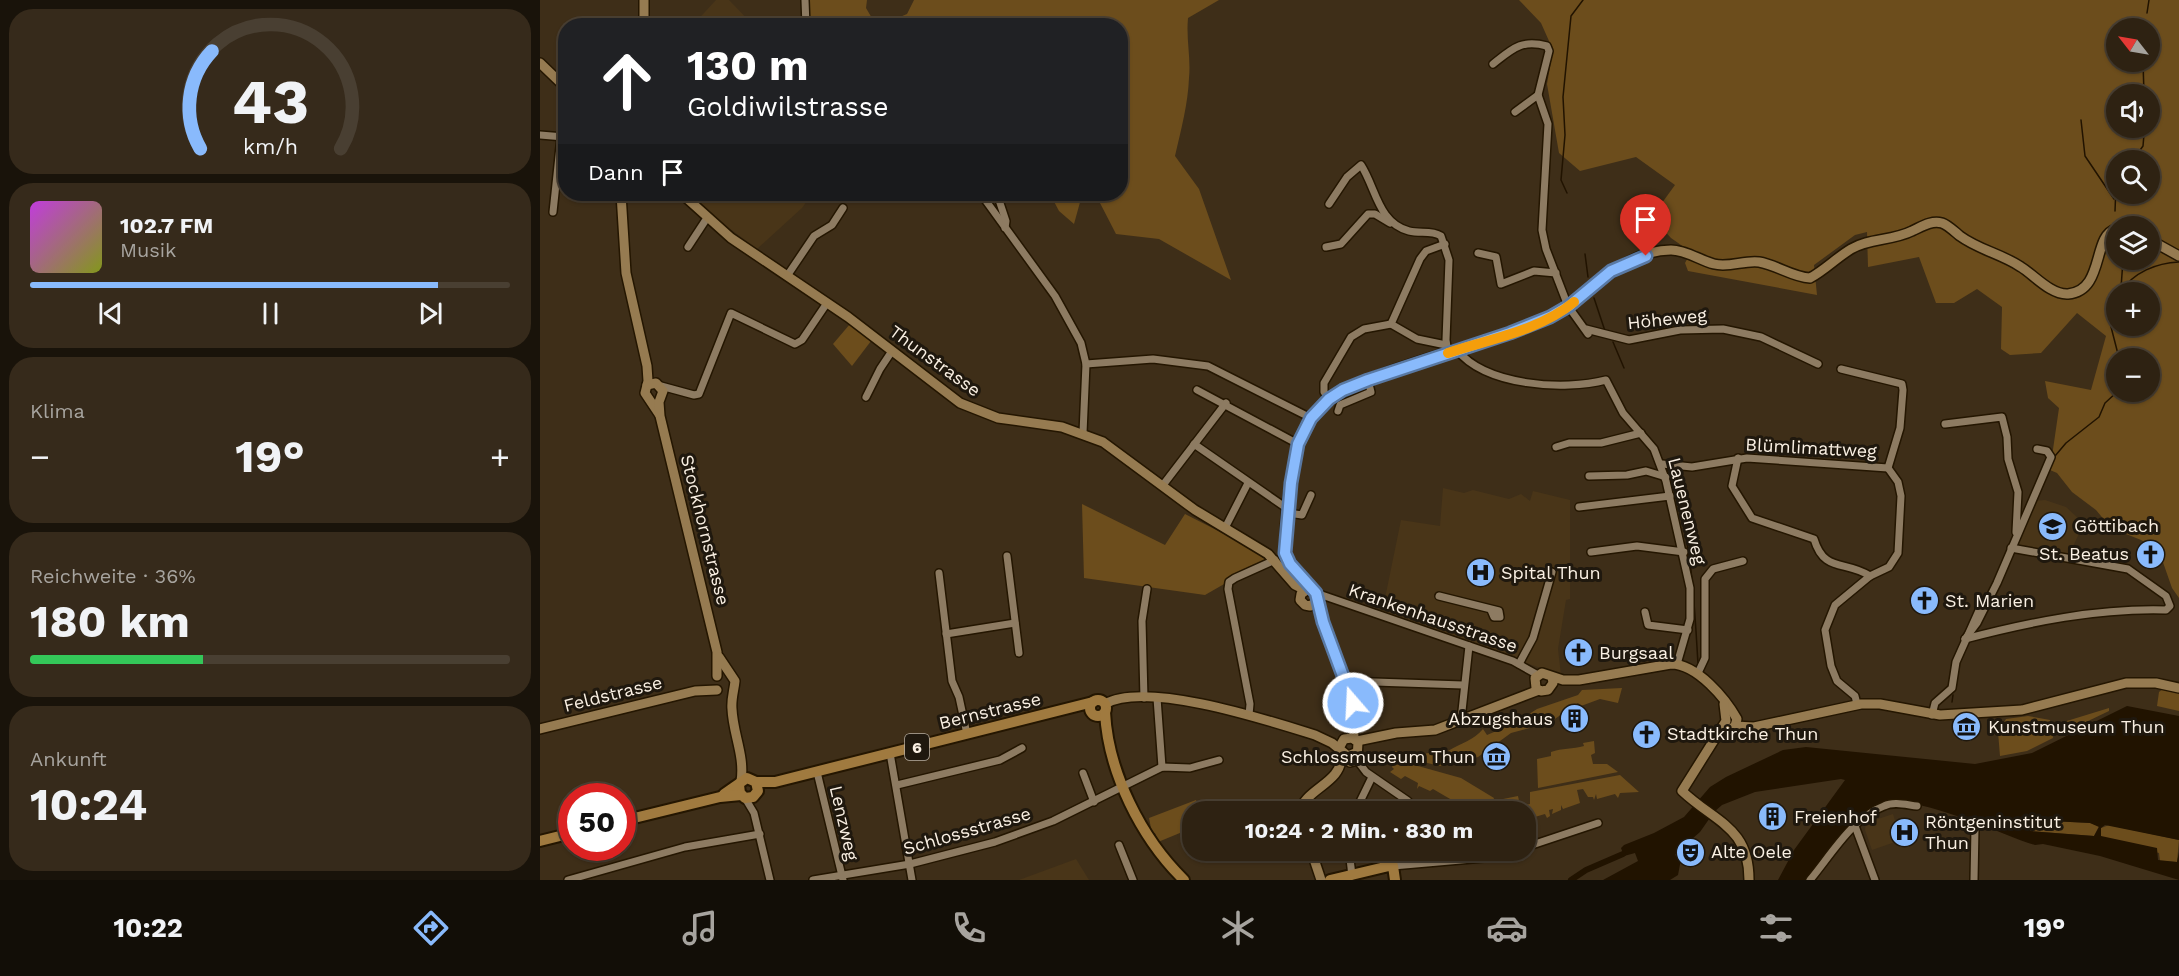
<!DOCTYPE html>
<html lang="de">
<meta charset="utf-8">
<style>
:root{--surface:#2e2212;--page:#362a1b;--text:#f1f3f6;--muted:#a7a49f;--line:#493f32;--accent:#89bafc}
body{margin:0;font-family:"Work Sans",sans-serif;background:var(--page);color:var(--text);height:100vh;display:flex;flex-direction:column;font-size:22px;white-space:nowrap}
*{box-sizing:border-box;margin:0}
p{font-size:20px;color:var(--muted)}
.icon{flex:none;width:33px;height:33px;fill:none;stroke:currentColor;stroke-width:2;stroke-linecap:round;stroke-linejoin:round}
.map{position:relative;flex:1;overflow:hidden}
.panel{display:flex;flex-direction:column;gap:9px;padding:9px;background:#19130a;width:540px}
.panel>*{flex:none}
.banner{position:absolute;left:18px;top:18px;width:570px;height:183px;border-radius:24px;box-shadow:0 2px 4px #0004,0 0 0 2px var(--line);background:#202124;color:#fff;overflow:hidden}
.needle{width:39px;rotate:301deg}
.buttons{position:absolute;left:1566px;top:18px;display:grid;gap:12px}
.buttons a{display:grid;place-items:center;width:54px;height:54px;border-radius:50%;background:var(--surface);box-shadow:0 2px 4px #0004,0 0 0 2px var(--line);font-size:30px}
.speed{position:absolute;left:18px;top:783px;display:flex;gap:12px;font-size:30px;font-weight:700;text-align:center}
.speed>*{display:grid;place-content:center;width:78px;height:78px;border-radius:50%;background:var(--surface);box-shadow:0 2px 4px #0004,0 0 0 2px var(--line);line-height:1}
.speed .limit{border:9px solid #d22;background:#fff;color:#111}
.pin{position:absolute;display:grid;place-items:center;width:51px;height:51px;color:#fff;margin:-62px -26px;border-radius:50% 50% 50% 0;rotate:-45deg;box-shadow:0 0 6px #0007}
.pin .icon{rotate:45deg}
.me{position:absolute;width:66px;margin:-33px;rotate:341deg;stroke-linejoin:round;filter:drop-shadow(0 0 4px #0008)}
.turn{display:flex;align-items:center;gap:21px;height:126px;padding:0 30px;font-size:27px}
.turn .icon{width:78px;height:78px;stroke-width:2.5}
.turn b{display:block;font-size:42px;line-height:51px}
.then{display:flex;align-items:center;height:57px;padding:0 30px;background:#0003;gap:12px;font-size:22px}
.big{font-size:45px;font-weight:700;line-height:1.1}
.panel .widget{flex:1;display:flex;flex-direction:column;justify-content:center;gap:9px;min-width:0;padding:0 21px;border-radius:24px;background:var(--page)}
.panel .dial{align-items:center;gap:0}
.dial svg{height:156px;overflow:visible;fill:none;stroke:var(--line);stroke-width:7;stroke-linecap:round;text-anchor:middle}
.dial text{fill:var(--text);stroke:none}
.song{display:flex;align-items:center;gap:18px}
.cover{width:72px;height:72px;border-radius:9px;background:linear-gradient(135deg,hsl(290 70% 55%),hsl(70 70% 35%))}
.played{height:6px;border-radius:3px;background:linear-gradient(90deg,var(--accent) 85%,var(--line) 85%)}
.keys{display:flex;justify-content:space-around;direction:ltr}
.heat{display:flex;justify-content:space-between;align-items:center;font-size:33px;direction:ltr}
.charge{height:9px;border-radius:4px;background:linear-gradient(90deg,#34c759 36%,var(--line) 0)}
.trip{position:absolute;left:642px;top:801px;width:354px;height:60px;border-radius:24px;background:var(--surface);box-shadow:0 2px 4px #0004,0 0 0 2px var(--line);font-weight:700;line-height:60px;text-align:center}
.dock{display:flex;height:96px;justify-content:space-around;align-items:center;background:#120e07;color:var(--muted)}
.dock .icon{width:42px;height:42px}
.dock .on{color:var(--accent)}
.dock b{font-size:27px;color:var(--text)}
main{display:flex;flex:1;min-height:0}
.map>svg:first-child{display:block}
.built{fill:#493518}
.green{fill:#6c4d1c;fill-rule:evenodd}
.water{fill:#211300;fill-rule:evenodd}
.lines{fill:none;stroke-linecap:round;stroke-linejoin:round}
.stream{stroke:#211300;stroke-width:1.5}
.canal{stroke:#211300;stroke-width:6}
.street-casing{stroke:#241601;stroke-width:10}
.secondary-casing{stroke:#241601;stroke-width:12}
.primary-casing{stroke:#241601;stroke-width:14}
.street{stroke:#8d7b62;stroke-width:7}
.secondary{stroke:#967b51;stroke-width:9}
.primary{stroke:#a07a3f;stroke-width:10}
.route-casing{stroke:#5979a4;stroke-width:15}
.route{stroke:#89bafc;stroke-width:10}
.slow{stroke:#f59e0b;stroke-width:10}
.labels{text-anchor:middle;stroke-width:6;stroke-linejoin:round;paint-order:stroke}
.shield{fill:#1f180e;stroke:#b8afa3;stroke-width:1.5}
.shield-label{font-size:16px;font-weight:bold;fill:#faf0e3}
.street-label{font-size:18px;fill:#faf0e3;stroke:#1f180e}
.poi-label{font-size:18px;fill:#faf0e3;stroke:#1f180e;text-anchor:start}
</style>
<main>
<section class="panel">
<div class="widget dial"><svg viewBox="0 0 100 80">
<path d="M14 69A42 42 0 1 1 86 69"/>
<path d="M14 69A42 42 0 0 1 20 19" stroke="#89bafc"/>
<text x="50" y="56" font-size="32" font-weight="700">43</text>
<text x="50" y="72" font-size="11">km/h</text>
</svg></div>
<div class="widget">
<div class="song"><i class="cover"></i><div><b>102.7 FM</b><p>Musik</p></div></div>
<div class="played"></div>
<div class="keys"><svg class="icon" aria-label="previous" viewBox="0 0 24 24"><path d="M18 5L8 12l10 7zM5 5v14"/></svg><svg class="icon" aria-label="pause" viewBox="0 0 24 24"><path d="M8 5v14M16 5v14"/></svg><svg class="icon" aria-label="next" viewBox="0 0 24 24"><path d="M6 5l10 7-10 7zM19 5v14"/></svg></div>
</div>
<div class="widget"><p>Klima</p>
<div class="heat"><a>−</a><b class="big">19°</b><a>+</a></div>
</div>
<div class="widget"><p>Reichweite · 36%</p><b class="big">180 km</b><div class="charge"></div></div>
<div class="widget"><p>Ankunft</p><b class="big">10:24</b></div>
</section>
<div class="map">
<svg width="1639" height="880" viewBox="0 0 1639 880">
<rect width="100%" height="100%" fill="#3e2e18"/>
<g class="built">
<path d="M176,0H189L213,25H153Z"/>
<path d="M150,194H272L262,208L217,249L169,213Z"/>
<path d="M903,488L924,493L933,490L969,499L981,494L990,501L993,491L1030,500V599L1026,600L1018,649L1021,675L842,613L861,520L900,526Z"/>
<path d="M1505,500L1526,507L1539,519L1545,521L1529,555L1476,545L1495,501Z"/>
<path d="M1353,814L1361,840L1332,850L1325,830L1326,823Z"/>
<path d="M536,859L549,880H479Z"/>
</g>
<g class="green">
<path d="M268,0H327L326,8L336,25H293L286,16L269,18Z"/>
<path d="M374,0H679L648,18C646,39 651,58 649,78C648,104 641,130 635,156L659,189L691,280L619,239L576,234L560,203L542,195L534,224L519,211L510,194H580V26L341,25L367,14Z"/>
<path d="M979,0H1639V598L1632,588L1619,551L1601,540L1571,528L1556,510L1532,492L1517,473L1510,470L1519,408L1508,398L1505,381L1551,390L1566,336L1537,313L1501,353L1470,355L1461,349L1462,307L1437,289L1414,303H1396L1379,257L1328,267L1327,232L1315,235L1274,265L1277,295L1148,271L1145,263L1151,252L1131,238L1119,225V207L1135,185L1096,157L1040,171L1019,153L1007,84L1013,50L1001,23ZM1576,28H1610V62H1576ZM1576,94H1610V128H1576ZM1576,160H1610V194H1576ZM1576,226H1610V260H1576ZM1576,292H1610V326H1576ZM1576,358H1610V392H1576Z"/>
<path d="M310,324L331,341L312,366L293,344Z"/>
<path d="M542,504L625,545L645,514L706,545L726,560L665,595L544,578Z"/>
<path d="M1082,688L1078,703L1060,699L1041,706L1038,703L1009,723L971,733L938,757L923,762L900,766L854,755L855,751L880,755L905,749L908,751C921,743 934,740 943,729L947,735L961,729L972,719L975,723L997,709L1038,695L1042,690Z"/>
<path d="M1624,688L1639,692V711L1617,706L1619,692Z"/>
<path d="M1569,708V711L1521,734L1518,733L1517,724Z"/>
<path d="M1488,716L1510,720L1513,738L1487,751L1460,756L1458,732L1466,719Z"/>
<path d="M1054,741L1055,753L1051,755L1053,764H1067L1078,772L998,788L997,759L1011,756V752C1022,748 1033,749 1044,746L1043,743Z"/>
<path d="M860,761L921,778L954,798L950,811H926L916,806L917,803L893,789L890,791L879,786L877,789L878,783L865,776L861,779L850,772L854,769L852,767L854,763L858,765Z"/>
<path d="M1080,775L1099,792L1080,793L1078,798L1075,794L1057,799L1056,794L1054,800L1053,797H1048L1043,789L1037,790L1040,803L1023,809L1021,805V810L1012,814L1013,809L1009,810L1010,816L1007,818L1005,814L988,819L986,812L958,811L960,806L958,800L978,796L980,806L990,804V792Z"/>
<path d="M656,800L661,811L652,812V828L618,842L615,833H612L609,818Z"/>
<path d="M1492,820L1550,823L1559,826L1554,836L1490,831Z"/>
<path d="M1569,825L1639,840L1637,862L1620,861L1619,853L1561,837V828Z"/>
</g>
<path class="water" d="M1587,706L1639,716V840L1565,825L1561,828V836L1617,848L1618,860L1637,862L1639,852V880L1560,856L1503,844L1495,845C1458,834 1370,789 1336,806C1306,821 1286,855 1266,880H1238L1254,850L1305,780L1301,779L1215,792L1182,805L1174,812L1160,832L1137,852L1135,855L1141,859L1138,875L1130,880H1063L1098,861L1095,853L1084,856L1081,848L1084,845L1114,833L1144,817L1170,787L1186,777L1243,750L1266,747L1435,764L1492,753ZM1492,820L1550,823L1559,827L1554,836L1490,831Z"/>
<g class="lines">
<g class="stream">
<path d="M1607,13L1609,0"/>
<path d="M1603,28L1605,21"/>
<path d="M1603,62L1604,94"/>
<path d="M1541,120L1545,156L1574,199"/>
<path d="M1593,160L1603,146L1604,134"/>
<path d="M1027,193L1021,180L1025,135L1023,97L1031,16L1043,0"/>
<path d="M1575,211L1576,186"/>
<path d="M1045,254L1048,277"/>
<path d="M1581,288L1583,260"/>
<path d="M1581,292C1593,272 1617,263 1639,262"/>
<path d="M1054,298L1065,331"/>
<path d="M1576,306L1569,319L1579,358"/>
<path d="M1073,342L1084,368"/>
<path d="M1102,429L1113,443"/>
<path d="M1118,452L1123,461"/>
<path d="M1515,456L1526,443L1559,417L1565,403L1577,392"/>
<path d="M1127,470C1152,531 1154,599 1158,664"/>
<path d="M1412,702L1413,695"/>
</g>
<path class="canal" d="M1031,880L1046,870L1083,854"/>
<defs>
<g id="street">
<path d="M265,0L266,26"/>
<path d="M953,64C972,49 981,39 1007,46L1009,51L998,95L1008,124L1002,230L1006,249L1028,306L1048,334"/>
<path d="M975,112L998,95"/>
<path d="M0,135L24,137"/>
<path d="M441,194L515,296L541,343L546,364L543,433"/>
<path d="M457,194L466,221L465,228"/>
<path d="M789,204L807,177L821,165C836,188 838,223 869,231C880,234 891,230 901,236L909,260L906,340L908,353"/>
<path d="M13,212L21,137"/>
<path d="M905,244L886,251L880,259L851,324L877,339L906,345"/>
<path d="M148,247L167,218"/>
<path d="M786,247L801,244L828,214H835L850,223"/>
<path d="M938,253L956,257L961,284L994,271L1016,273"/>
<path d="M247,276L274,236L292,225L303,208"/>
<path d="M1046,329L1089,340L1140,330L1183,329L1221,337L1278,364"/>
<path d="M917,350C946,386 1024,391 1066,380L1083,413L1114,449L1126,481L1150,588V619L1137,664"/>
<path d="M546,364L613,359L668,366L771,418"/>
<path d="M1301,369L1362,384L1363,390L1360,428L1348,468L1358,482L1361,496L1358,553L1349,567L1330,576L1295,605L1285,630L1291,666L1297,681L1315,696L1317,704"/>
<path d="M121,386L154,395L159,394L191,313L255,344L262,340L287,303"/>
<path d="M657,390L758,444"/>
<path d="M326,397L340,369L352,351"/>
<path d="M789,399L784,392V383L811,337L824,329L851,324"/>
<path d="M798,411L800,405L831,392L828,380"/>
<path d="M1405,424L1462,417L1467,437L1468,459L1478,492L1476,532"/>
<path d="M654,444L755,514L762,515L771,495"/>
<path d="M1016,447L1029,443H1061L1101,433"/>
<path d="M1198,458L1192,486L1212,518L1274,539C1284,573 1305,560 1330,576"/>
<path d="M1122,464L1152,467L1207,458L1348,468"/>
<path d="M1049,476L1087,475L1106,471L1126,477"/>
<path d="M623,485L686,403"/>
<path d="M1039,507L1130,496"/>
<path d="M685,528L708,483"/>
<path d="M1051,552L1097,546L1144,552"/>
<path d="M467,556L479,653"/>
<path d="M399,573L412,681L419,697L427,734"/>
<path d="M776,593L973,661L998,675"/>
<path d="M899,596L959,611L960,617H954L951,610"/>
<path d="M1105,612L1108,625L1148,630"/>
<path d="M406,634L475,623"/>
<path d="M1425,639C1490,622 1558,608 1626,610L1630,606L1626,596L1588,569L1471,548"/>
<path d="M1425,639L1437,623L1457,583L1511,457L1507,451L1497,449"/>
<path d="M979,664L993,638L1012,572"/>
<path d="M1158,673L1165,658V579L1173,569L1203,561"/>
<path d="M805,681L923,685"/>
<path d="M604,698L602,621L607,589"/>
<path d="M617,698L622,767"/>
<path d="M709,715L710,704L688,589L689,582L695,578L735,560"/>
<path d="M1392,715L1395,703L1412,688L1416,662L1441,606"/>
<path d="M921,720L929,646"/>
<path d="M350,753L372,880"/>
<path d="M817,760L826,772L868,801L866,812"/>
<path d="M277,772L303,880"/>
<path d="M543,773L554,802"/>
<path d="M357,785L460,760L482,748"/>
<path d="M205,798L214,813L230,880"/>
<path d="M815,812L832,777"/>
<path d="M1315,826L1335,880"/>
<path d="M579,845L593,880"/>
<path d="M986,847L1058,823"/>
<path d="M809,850L812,876"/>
<path d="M856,850L853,866L955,857L962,850"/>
<path d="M28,880L145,847L220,834"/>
<path d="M273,880L370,864L455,842L513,821L622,767L650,768L679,760"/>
<path d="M1270,880C1291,855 1312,818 1344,806C1354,801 1367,805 1377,806"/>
<path d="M1434,880L1435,828"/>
</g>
<g id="secondary">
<path d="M104,0V26"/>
<path d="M0,63L26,88"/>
<path d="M81,194L86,273L107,366L108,381L105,393L119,414"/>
<path d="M142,194L191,238L308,317L420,403L458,418L522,427L563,442L655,510L728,554L755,585L765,590"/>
<path d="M1610,240L1639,256"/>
<path d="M107,385L116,383L123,391L119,402L120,416L177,652V676"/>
<path d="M773,590L750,564L745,553C744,518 751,444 772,416C807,372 933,349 988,326C1002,320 1016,315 1029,306C1060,284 1088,250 1131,250C1146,250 1159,260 1174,264C1189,268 1204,260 1219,262C1237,265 1252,277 1270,278C1285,270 1296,258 1311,249C1329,238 1352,241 1372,231C1381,227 1391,220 1402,223C1408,225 1415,232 1420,236C1439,250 1462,254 1481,267C1494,275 1511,295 1528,294C1565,291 1552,235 1576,229"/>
<path d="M777,601L770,606L765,605L760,600L761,594L768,589L776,593L783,622L813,703L814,739"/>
<path d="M179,657L195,681C194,691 191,699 192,709C193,734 205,756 201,781"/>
<path d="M1012,677L1013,683L1008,690L1001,691L996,688L995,678L1002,673L1023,680H1039L1131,664C1157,664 1186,699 1197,719L1195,726"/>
<path d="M565,704C606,680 730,721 775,735L792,743L808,756L817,752"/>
<path d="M1184,704L1186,721L1142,791C1176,823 1209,827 1209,880"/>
<path d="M0,729L155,691L177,690"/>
<path d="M812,738L818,742L817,760L810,762L801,757L799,748L804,739Z"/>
<path d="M1176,738L1195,726L1214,727L1321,704H1340L1400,715L1482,710L1586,683H1616L1639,688"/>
<path d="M817,741L856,733L895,730L999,690"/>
<path d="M760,812C764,789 802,783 801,757"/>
<path d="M771,850L781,880"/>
</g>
<g id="primary">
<circle cx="558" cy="708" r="8"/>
<path d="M565,712C568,772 601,838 644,880"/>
<path d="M216,782H235L553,702"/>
<path d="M184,794L207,778L216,782L218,791L213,797L205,798L200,793L199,785"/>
<path d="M82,821L180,797L201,795"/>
<path d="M0,841L32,833"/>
<path d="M790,880L849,866H853L855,880"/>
</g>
</defs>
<use href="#street" class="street-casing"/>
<use href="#secondary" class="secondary-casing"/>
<use href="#primary" class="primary-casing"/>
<use href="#street" class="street"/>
<use href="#secondary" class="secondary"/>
<use href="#primary" class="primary"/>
</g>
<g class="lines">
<defs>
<path id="route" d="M813,703L783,622L776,593L750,564L745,553L751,483L758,444L771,418L789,399L803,390L828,380L970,333L1010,317L1029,306L1071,271L1106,256"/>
</defs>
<use href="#route" class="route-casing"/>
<use href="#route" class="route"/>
<path class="slow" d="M908,353C949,339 999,331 1034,302"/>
</g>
<defs>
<symbol id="school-disc" viewBox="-11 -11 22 22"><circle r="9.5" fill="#89bafc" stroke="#1f180e"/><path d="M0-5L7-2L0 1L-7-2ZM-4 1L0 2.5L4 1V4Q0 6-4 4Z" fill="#111"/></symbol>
<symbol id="church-disc" viewBox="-11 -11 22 22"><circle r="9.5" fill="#89bafc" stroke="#1f180e"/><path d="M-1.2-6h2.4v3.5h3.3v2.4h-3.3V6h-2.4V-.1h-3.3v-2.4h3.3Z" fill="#111"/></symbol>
<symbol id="hospital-disc" viewBox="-11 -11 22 22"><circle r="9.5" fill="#89bafc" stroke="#1f180e"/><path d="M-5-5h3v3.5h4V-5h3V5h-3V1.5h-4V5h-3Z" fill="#111"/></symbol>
<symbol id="building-disc" viewBox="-11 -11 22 22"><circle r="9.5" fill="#89bafc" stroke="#1f180e"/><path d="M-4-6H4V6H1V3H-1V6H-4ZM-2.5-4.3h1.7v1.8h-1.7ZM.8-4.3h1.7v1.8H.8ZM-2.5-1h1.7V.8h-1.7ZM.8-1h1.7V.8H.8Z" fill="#111"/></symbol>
<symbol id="museum-disc" viewBox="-11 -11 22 22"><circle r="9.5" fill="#89bafc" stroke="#1f180e"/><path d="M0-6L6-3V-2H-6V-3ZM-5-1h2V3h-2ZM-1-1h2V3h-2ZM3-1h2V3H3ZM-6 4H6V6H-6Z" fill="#111"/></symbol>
<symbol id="theatre-disc" viewBox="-11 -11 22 22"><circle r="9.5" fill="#89bafc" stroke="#1f180e"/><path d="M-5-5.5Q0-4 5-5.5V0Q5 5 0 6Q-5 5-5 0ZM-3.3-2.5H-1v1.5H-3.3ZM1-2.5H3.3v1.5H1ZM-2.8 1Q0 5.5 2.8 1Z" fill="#111"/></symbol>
</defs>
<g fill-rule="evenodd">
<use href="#school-disc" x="1496" y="510" width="33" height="33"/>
<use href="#church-disc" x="1594" y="538" width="33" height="33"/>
<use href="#hospital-disc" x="924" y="556" width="33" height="33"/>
<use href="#church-disc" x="1368" y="584" width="33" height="33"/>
<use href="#church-disc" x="1022" y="636" width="33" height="33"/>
<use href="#building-disc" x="1018" y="702" width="33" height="33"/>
<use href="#museum-disc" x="1410" y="710" width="33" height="33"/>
<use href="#church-disc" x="1090" y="718" width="33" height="33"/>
<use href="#museum-disc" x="940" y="740" width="33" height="33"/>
<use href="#building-disc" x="1216" y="800" width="33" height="33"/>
<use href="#hospital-disc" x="1348" y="816" width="33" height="33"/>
<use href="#theatre-disc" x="1134" y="836" width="33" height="33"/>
</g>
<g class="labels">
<rect class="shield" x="365" y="734" width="24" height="26" rx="4.5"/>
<g class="shield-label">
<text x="377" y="753">6</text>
</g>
<g class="street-label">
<text transform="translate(1127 319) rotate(-6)" y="6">Höheweg</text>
<text transform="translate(395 361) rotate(36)" y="6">Thunstrasse</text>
<text transform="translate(1271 448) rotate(3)" y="6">Blümlimattweg</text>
<text transform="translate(1147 511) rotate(76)" y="6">Lauenenweg</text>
<text transform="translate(165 530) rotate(76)" y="6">Stockhornstrasse</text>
<text transform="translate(893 618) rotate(19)" y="6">Krankenhausstrasse</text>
<text transform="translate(73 694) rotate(-14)" y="6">Feldstrasse</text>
<text transform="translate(450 711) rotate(-14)" y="6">Bernstrasse</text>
<text transform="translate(304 823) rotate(77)" y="6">Lenzweg</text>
<text transform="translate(427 831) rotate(-16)" y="6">Schlossstrasse</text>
</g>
<g class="poi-label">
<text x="1534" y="532">Göttibach</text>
<text x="1589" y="560" text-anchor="end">St. Beatus</text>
<text x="961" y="579">Spital Thun</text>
<text x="1405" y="607">St. Marien</text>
<text x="1059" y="659">Burgsaal</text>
<text x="1013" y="725" text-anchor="end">Abzugshaus</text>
<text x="1448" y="733">Kunstmuseum Thun</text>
<text x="1127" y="740">Stadtkirche Thun</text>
<text x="935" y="763" text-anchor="end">Schlossmuseum Thun</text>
<text x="1254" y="823">Freienhof</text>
<text x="1385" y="828">Röntgeninstitut<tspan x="1385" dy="21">Thun</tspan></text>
<text x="1171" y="858">Alte Oele</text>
</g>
</g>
</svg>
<div class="buttons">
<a><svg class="needle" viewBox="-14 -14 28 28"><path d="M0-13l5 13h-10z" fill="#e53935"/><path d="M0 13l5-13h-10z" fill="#a7a49f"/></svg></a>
<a><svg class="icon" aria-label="sound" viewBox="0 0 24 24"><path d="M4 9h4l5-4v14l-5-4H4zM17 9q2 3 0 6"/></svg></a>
<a><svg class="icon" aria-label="search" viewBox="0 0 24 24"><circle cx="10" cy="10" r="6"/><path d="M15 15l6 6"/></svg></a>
<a><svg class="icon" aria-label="layers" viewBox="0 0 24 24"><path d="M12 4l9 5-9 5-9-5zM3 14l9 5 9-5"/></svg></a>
<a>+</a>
<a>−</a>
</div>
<div class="speed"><div class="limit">50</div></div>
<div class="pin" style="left:1106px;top:256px;background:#d93025"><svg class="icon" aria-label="arrive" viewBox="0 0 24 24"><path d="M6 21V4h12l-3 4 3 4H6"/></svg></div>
<svg class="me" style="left:813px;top:703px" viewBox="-20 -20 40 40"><circle r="17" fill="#89bafc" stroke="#fff" stroke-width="3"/><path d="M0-11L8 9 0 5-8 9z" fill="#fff"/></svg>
<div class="trip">10:24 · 2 Min. · 830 m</div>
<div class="banner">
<div class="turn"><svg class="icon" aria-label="ahead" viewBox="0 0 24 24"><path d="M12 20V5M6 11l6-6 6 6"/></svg><div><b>130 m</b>Goldiwilstrasse</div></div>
<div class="then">Dann<svg class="icon" aria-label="arrive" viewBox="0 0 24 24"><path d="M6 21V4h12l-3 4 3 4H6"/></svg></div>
</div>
</div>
</main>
<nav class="dock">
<b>10:22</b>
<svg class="icon on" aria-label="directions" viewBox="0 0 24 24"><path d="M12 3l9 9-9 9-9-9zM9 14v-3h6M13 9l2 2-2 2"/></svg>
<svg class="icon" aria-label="music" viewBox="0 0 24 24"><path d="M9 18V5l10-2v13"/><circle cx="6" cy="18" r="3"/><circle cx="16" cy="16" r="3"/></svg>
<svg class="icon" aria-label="phone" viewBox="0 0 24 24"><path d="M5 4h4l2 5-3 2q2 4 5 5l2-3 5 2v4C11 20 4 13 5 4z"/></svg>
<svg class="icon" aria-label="climate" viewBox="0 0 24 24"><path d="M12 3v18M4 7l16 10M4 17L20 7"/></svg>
<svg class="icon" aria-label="car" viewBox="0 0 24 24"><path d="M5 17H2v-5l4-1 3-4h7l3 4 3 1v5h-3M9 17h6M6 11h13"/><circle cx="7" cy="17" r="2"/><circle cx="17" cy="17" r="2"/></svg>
<svg class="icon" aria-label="filters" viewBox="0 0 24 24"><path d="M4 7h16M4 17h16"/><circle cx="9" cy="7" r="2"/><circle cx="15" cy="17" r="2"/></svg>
<b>19°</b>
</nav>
